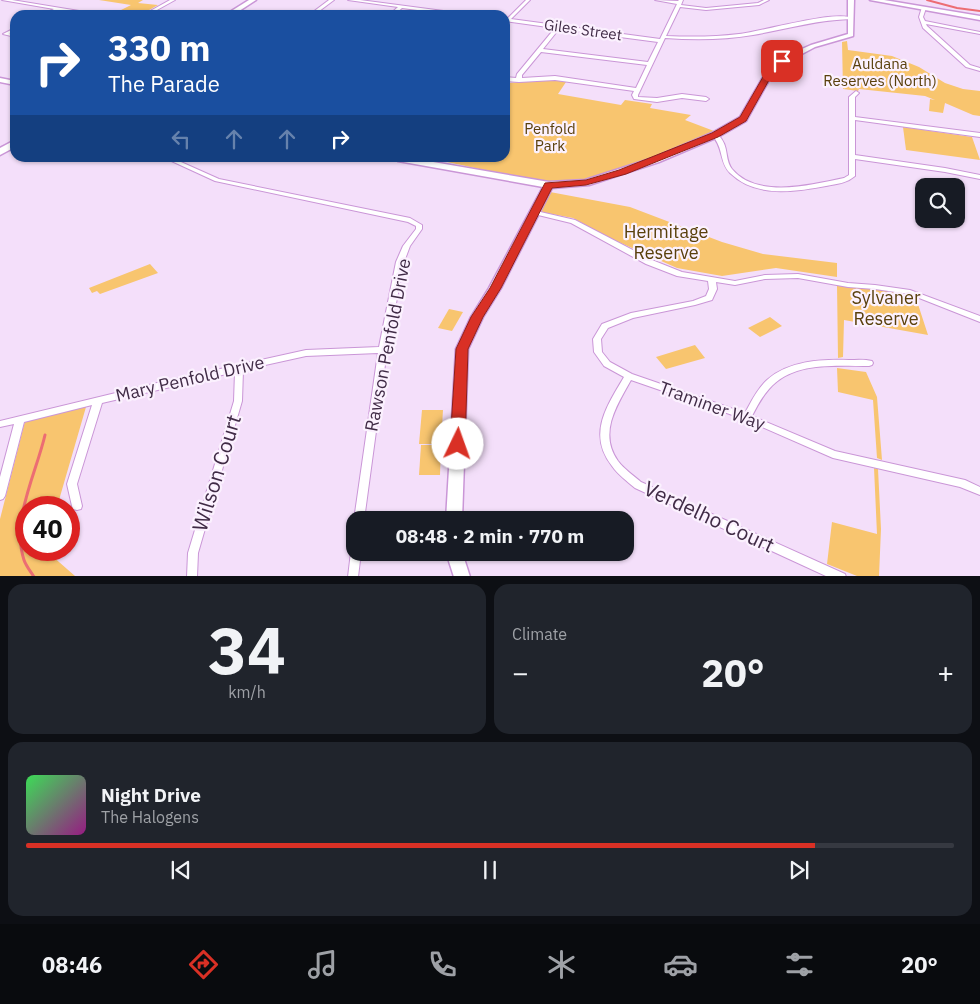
<!DOCTYPE html>
<meta charset="utf-8">
<style>
:root{--surface:#171b24;--page:#20242c;--text:#f1f3f6;--muted:#9ea1a6;--line:#363941;--accent:#d93025}
body{margin:0;font-family:"IBM Plex Sans",sans-serif;background:var(--page);color:var(--text);height:100vh;display:flex;flex-direction:column;font-size:19px;white-space:nowrap}
*{box-sizing:border-box;margin:0}
p{font-size:16px;color:var(--muted)}
.icon{flex:none;width:28px;height:28px;fill:none;stroke:currentColor;stroke-width:2;stroke-linecap:round;stroke-linejoin:round}
.map{position:relative;height:576px;overflow:hidden}
.panel{display:flex;flex-direction:column;gap:8px;padding:8px;background:#0d0f14;flex:1}
.panel>*{flex:none}
.top-card{position:absolute;left:10px;top:10px;width:500px;height:152px;border-radius:15px;box-shadow:0 1px 4px #0004;background:#1a4fa0;color:#fff;overflow:hidden}
.tools{position:absolute;left:915px;top:178px;display:grid;gap:10px}
.tools a{display:grid;place-items:center;width:50px;height:50px;border-radius:10px;background:var(--surface);box-shadow:0 1px 4px #0004;font-size:25px}
.speed{position:absolute;left:15px;top:496px;display:flex;gap:10px;font-size:25px;font-weight:700;text-align:center}
.speed>*{display:grid;place-content:center;width:65px;height:65px;border-radius:50%;background:var(--surface);box-shadow:0 1px 4px #0004;line-height:1}
.speed .limit{border:8px solid #d22;background:#fff;color:#111}
.pin{position:absolute;display:grid;place-items:center;width:42px;height:42px;color:#fff;margin:-21px;border-radius:10px;box-shadow:0 2px 8px #0006}
.me{position:absolute;width:55px;margin:-28px;rotate:3deg;stroke-linejoin:round;filter:drop-shadow(0 0 4px #0008)}
.turn{display:flex;align-items:center;gap:18px;height:105px;padding:0 15px;font-size:22px}
.turn .icon{width:65px;height:65px;stroke-width:2.5}
.turn b{display:block;font-size:35px;line-height:42px}
.lanes{display:flex;align-items:center;height:48px;padding:0 15px;background:#0003;justify-content:center;gap:25px;direction:ltr}
.lanes .off{opacity:.35}
.big{font-size:38px;font-weight:800;line-height:1.1}
.panel .tile{flex:1;display:flex;flex-direction:column;justify-content:center;gap:8px;min-width:0;padding:0 18px;border-radius:15px;background:var(--page)}
.panel .dial{align-items:center;gap:0}
.dial b{font-size:65px;line-height:1}
.song{display:flex;align-items:center;gap:15px}
.cover{width:60px;height:60px;border-radius:8px;background:linear-gradient(135deg,hsl(130 70% 55%),hsl(310 70% 35%))}
.played{height:5px;border-radius:2px;background:linear-gradient(90deg,var(--accent) 85%,var(--line) 85%)}
.keys{display:flex;justify-content:space-around;direction:ltr}
.heat{display:flex;justify-content:space-between;align-items:center;font-size:28px;direction:ltr}
.panel .tiles{flex:1;display:grid;gap:8px;grid-template-columns:1fr 1fr}
.tile:last-child{grid-column:span 2}
.trip{position:absolute;left:346px;top:511px;width:288px;height:50px;border-radius:15px;background:var(--surface);box-shadow:0 1px 4px #0004;font-weight:800;line-height:50px;text-align:center}
.tab-bar{display:flex;height:80px;justify-content:space-around;align-items:center;background:#090b0e;color:var(--muted)}
.tab-bar .icon{width:35px;height:35px}
.tab-bar .current{color:var(--accent)}
.tab-bar b{font-size:22px;color:var(--text)}
.map>svg:first-child{display:block}
.green{fill:#f8c56f}
.lines{fill:none;stroke-linecap:round;stroke-linejoin:round}
.stream-far1{stroke:#ec6d73;stroke-width:2}
.stream{stroke:#ec6d73;stroke-width:3}
.street-casing{stroke:#ca96d7;stroke-width:2}
.secondary-casing{stroke:#ca96d7;stroke-width:3}
.street{fill:#fff;fill-rule:evenodd}
.secondary{fill:#fff;fill-rule:evenodd}
.route{fill:#d93025;stroke:#8d1f18}
.labels{text-anchor:middle;stroke-width:4.5;stroke-linejoin:round;paint-order:stroke}
.far-street-label{font-size:15px;fill:#402b46;stroke:#fbf1fe}
.far-park-label{font-size:15px;fill:#5a400c;stroke:#fbf1fe}
.park-label{font-size:18px;fill:#5a400c;stroke:#fbf1fe}
.street-label{font-size:18px;fill:#402b46;stroke:#fbf1fe}
.near-street-label{font-size:21px;fill:#402b46;stroke:#fbf1fe}
</style>
<div class="map">
<svg width="980" height="577" viewBox="0 0 980 577">
<rect width="100%" height="100%" fill="#f4dffa"/>
<g class="green">
<path d="M99,0H143L138,3L158,5L142,14L121,10L131,5Z"/>
<path d="M847,41L848,50L892,56L919,67L945,83L963,89L980,91V116L973,115L945,103L943,113L929,111L930,99L935,100L925,96L859,89L858,91L843,89L842,42Z"/>
<path d="M546,79L566,82L558,94L621,105L625,100L652,104L650,108L691,115L685,120L714,131C665,152 611,182 556,182C524,182 479,168 447,162L450,158H505V89L510,83Z"/>
<path d="M903,127L972,137L980,160L906,150Z"/>
<path d="M550,192L630,207L722,242L763,254L837,263V277L776,268L722,276L677,268L605,236L573,218L541,212Z"/>
<path d="M150,264L158,273L100,294L97,291L92,293L89,288Z"/>
<path d="M837,285L889,289L915,295L928,335L844,320L843,357L838,358Z"/>
<path d="M449,309L463,312L452,331L438,328Z"/>
<path d="M770,317L782,326L760,337L748,328Z"/>
<path d="M695,345L705,358L666,369L656,357Z"/>
<path d="M837,368L866,372L877,397L882,460L877,458L873,400L838,392Z"/>
<path d="M86,407L57,507L26,508V550H51V555L75,576L0,577V519L25,421Z"/>
<path d="M422,410H443L441,444H419Z"/>
<path d="M421,445H441L440,475H419Z"/>
<path d="M874,468L878,469L881,529L879,576H857L827,564L832,522L877,534Z"/>
</g>
<g class="lines">
<path class="stream-far1" d="M927,0L957,8L980,11"/>
<path class="stream" d="M34,577C31,572 26,566 24,560C11,520 36,474 45,435"/>
<defs>
<g id="street">
<path d="M2,0H12L79,11L83,13L81,15H77L78,13L59,10L49,15H43L54,9Z"/>
<path d="M170,0H175L148,15H143Z"/>
<path d="M329,0H334L314,15H309Z"/>
<path d="M348,0H360L466,14L468,15H456L402,8L394,15H389L398,7Z"/>
<path d="M526,0H530L511,19L660,39L677,4L655,0L678,1L679,0H683L681,5L706,8L758,3L764,0H769L759,5L706,10L680,7L666,36C690,37 715,37 739,34C764,31 834,10 853,18L851,19C817,20 786,29 753,35C724,40 694,40 665,38L638,95V97L657,98L682,94L706,97L709,99L706,101L682,98L657,102L634,99L632,95L634,91L555,80L519,82L505,81V77L516,78L517,74L555,28L505,21V19H507ZM559,29L658,42L648,62L543,49ZM541,52L647,65L636,88L555,76L522,78V75Z"/>
<path d="M922,7L926,8L923,17L925,21L980,32V34L926,24L927,26L970,65L980,68V71L966,67L923,28L919,17Z"/>
<path d="M15,28V31L9,34L15,35V37L3,34Z"/>
<path d="M856,91L859,93L855,97V117L980,133V137L855,120V155L945,168L980,175V179L945,172L855,159V176C847,183 837,184 826,186C794,192 756,198 730,173C719,162 724,148 712,135L713,134H717C730,145 724,159 732,169C757,199 811,185 844,178L849,175V97Z"/>
<path d="M165,158H172L219,179L410,218L422,225V229L410,246L404,262L387,350L364,520H355V522L354,520L378,353L306,356L243,370L242,401L198,553L197,577H187L188,553L234,401L235,372L102,403L77,484L82,506L81,509L77,510L73,509L72,506L67,484L92,405L24,422L5,496L3,499L0,500V477L14,424L0,427V421L157,383L306,350L379,347L396,262L403,246L416,229V226L408,222L215,181Z"/>
<path d="M536,211L575,220L652,260L682,272L735,281L765,275L798,274L848,283L875,285L910,290L980,316V322L909,294L875,289L848,287L798,278L765,279L735,285L716,282L717,289L712,300L695,305L633,318L608,328L601,339L602,352L610,362L632,374L745,413C751,402 757,389 767,380C788,361 821,359 849,360C856,360 864,359 872,361L873,363L872,365L869,366C836,366 793,361 769,389C762,397 757,406 752,416L835,451L965,480L980,487V495L960,487L833,458L744,419L631,380C617,405 598,433 618,461C624,469 633,475 641,482L845,574L846,577H828L635,488C627,481 618,475 612,466C587,434 607,406 624,377L604,366L594,352L593,339L602,324L631,313L693,301L706,296L709,289L708,281L677,276L646,264L571,223L534,214L533,213Z"/>
<path d="M355,548V552H361L358,577H348L351,552L352,549Z"/>
</g>
<g id="secondary">
<path d="M249,0H256L233,15H225Z"/>
<path d="M848,0H854L853,36L815,47L785,63L773,73L746,121L718,137L659,162L589,185L552,188L501,288L483,317L468,349L462,520H446L456,349L471,317L489,288L543,187L398,161L394,158H410L549,182L585,180L653,158L712,133L740,117L766,72L779,59L811,45L848,34Z"/>
<path d="M870,0H884L980,16V20Z"/>
<path d="M0,78L15,81V85L0,82Z"/>
<path d="M15,140V147L0,155V148Z"/>
<path d="M446,552H462L470,577H454Z"/>
</g>
</defs>
<use href="#street" class="street-casing"/>
<use href="#secondary" class="secondary-casing"/>
<use href="#street" class="street"/>
<use href="#secondary" class="secondary"/>
</g>
<path class="route" d="M782,59L786,61L773,73L746,121L718,137L626,174L586,185L552,188L501,288L483,317L468,349L465,444L462,448L458,450L453,448L450,444L456,349L471,317L490,288L545,183L586,180L619,170L712,133L740,117L767,70Z"/>
<g class="labels">
<g class="far-street-label">
<text transform="translate(583 30) rotate(8)" y="5">Giles Street</text>
</g>
<g class="far-park-label">
<text x="880" y="69">Auldana<tspan x="880" dy="17">Reserves (North)</tspan></text>
<text x="550" y="134">Penfold<tspan x="550" dy="17">Park</tspan></text>
</g>
<g class="park-label">
<text x="666" y="238">Hermitage<tspan x="666" dy="21">Reserve</tspan></text>
<text x="886" y="304">Sylvaner<tspan x="886" dy="21">Reserve</tspan></text>
</g>
<g class="street-label">
<text transform="translate(388 345) rotate(-79)" y="6">Rawson Penfold Drive</text>
<text transform="translate(190 379) rotate(-13)" y="6">Mary Penfold Drive</text>
<text transform="translate(712 406) rotate(20)" y="6">Traminer Way</text>
</g>
<g class="near-street-label">
<text transform="translate(217 473) rotate(-73)" y="7">Wilson Court</text>
<text transform="translate(709 517) rotate(25)" y="7">Verdelho Court</text>
</g>
</g>
</svg>
<div class="tools">
<a><svg class="icon" aria-label="search" viewBox="0 0 24 24"><circle cx="10" cy="10" r="6"/><path d="M15 15l6 6"/></svg></a>
</div>
<div class="speed"><div class="limit">40</div></div>
<div class="pin" style="left:782px;top:61px;background:#d93025"><svg class="icon" aria-label="arrive" viewBox="0 0 24 24"><path d="M6 21V4h12l-3 4 3 4H6"/></svg></div>
<svg class="me" style="left:458px;top:444px" viewBox="-20 -20 40 40"><circle r="19" fill="#fff"/><path d="M0-13L10 11 0 6-10 11z" fill="#d93025"/></svg>
<div class="trip">08:48 · 2 min · 770 m</div>
<div class="top-card">
<div class="turn"><svg class="icon" aria-label="right" viewBox="0 0 24 24"><path d="M7 20v-9h11M14 6l5 5-5 5"/></svg><div><b>330 m</b>The Parade</div></div>
<div class="lanes"><svg class="icon off" aria-label="left" viewBox="0 0 24 24"><path d="M17 20v-9H6M10 6l-5 5 5 5"/></svg><svg class="icon off" aria-label="ahead" viewBox="0 0 24 24"><path d="M12 20V5M6 11l6-6 6 6"/></svg><svg class="icon off" aria-label="ahead" viewBox="0 0 24 24"><path d="M12 20V5M6 11l6-6 6 6"/></svg><svg class="icon" aria-label="right" viewBox="0 0 24 24"><path d="M7 20v-9h11M14 6l5 5-5 5"/></svg></div>
</div>
</div>
<section class="panel">
<div class="tiles">
<div class="tile dial"><b>34</b><p>km/h</p></div>
<div class="tile"><p>Climate</p>
<div class="heat"><a>−</a><b class="big">20°</b><a>+</a></div>
</div>
<div class="tile">
<div class="song"><i class="cover"></i><div><b>Night Drive</b><p>The Halogens</p></div></div>
<div class="played"></div>
<div class="keys"><svg class="icon" aria-label="previous" viewBox="0 0 24 24"><path d="M18 5L8 12l10 7zM5 5v14"/></svg><svg class="icon" aria-label="pause" viewBox="0 0 24 24"><path d="M8 5v14M16 5v14"/></svg><svg class="icon" aria-label="next" viewBox="0 0 24 24"><path d="M6 5l10 7-10 7zM19 5v14"/></svg></div>
</div>
</div>
</section>
<nav class="tab-bar">
<b>08:46</b>
<svg class="icon current" aria-label="directions" viewBox="0 0 24 24"><path d="M12 3l9 9-9 9-9-9zM9 14v-3h6M13 9l2 2-2 2"/></svg>
<svg class="icon" aria-label="music" viewBox="0 0 24 24"><path d="M9 18V5l10-2v13"/><circle cx="6" cy="18" r="3"/><circle cx="16" cy="16" r="3"/></svg>
<svg class="icon" aria-label="phone" viewBox="0 0 24 24"><path d="M5 4h4l2 5-3 2q2 4 5 5l2-3 5 2v4C11 20 4 13 5 4z"/></svg>
<svg class="icon" aria-label="climate" viewBox="0 0 24 24"><path d="M12 3v18M4 7l16 10M4 17L20 7"/></svg>
<svg class="icon" aria-label="car" viewBox="0 0 24 24"><path d="M5 17H2v-5l4-1 3-4h7l3 4 3 1v5h-3M9 17h6M6 11h13"/><circle cx="7" cy="17" r="2"/><circle cx="17" cy="17" r="2"/></svg>
<svg class="icon" aria-label="filters" viewBox="0 0 24 24"><path d="M4 7h16M4 17h16"/><circle cx="9" cy="7" r="2"/><circle cx="15" cy="17" r="2"/></svg>
<b>20°</b>
</nav>
